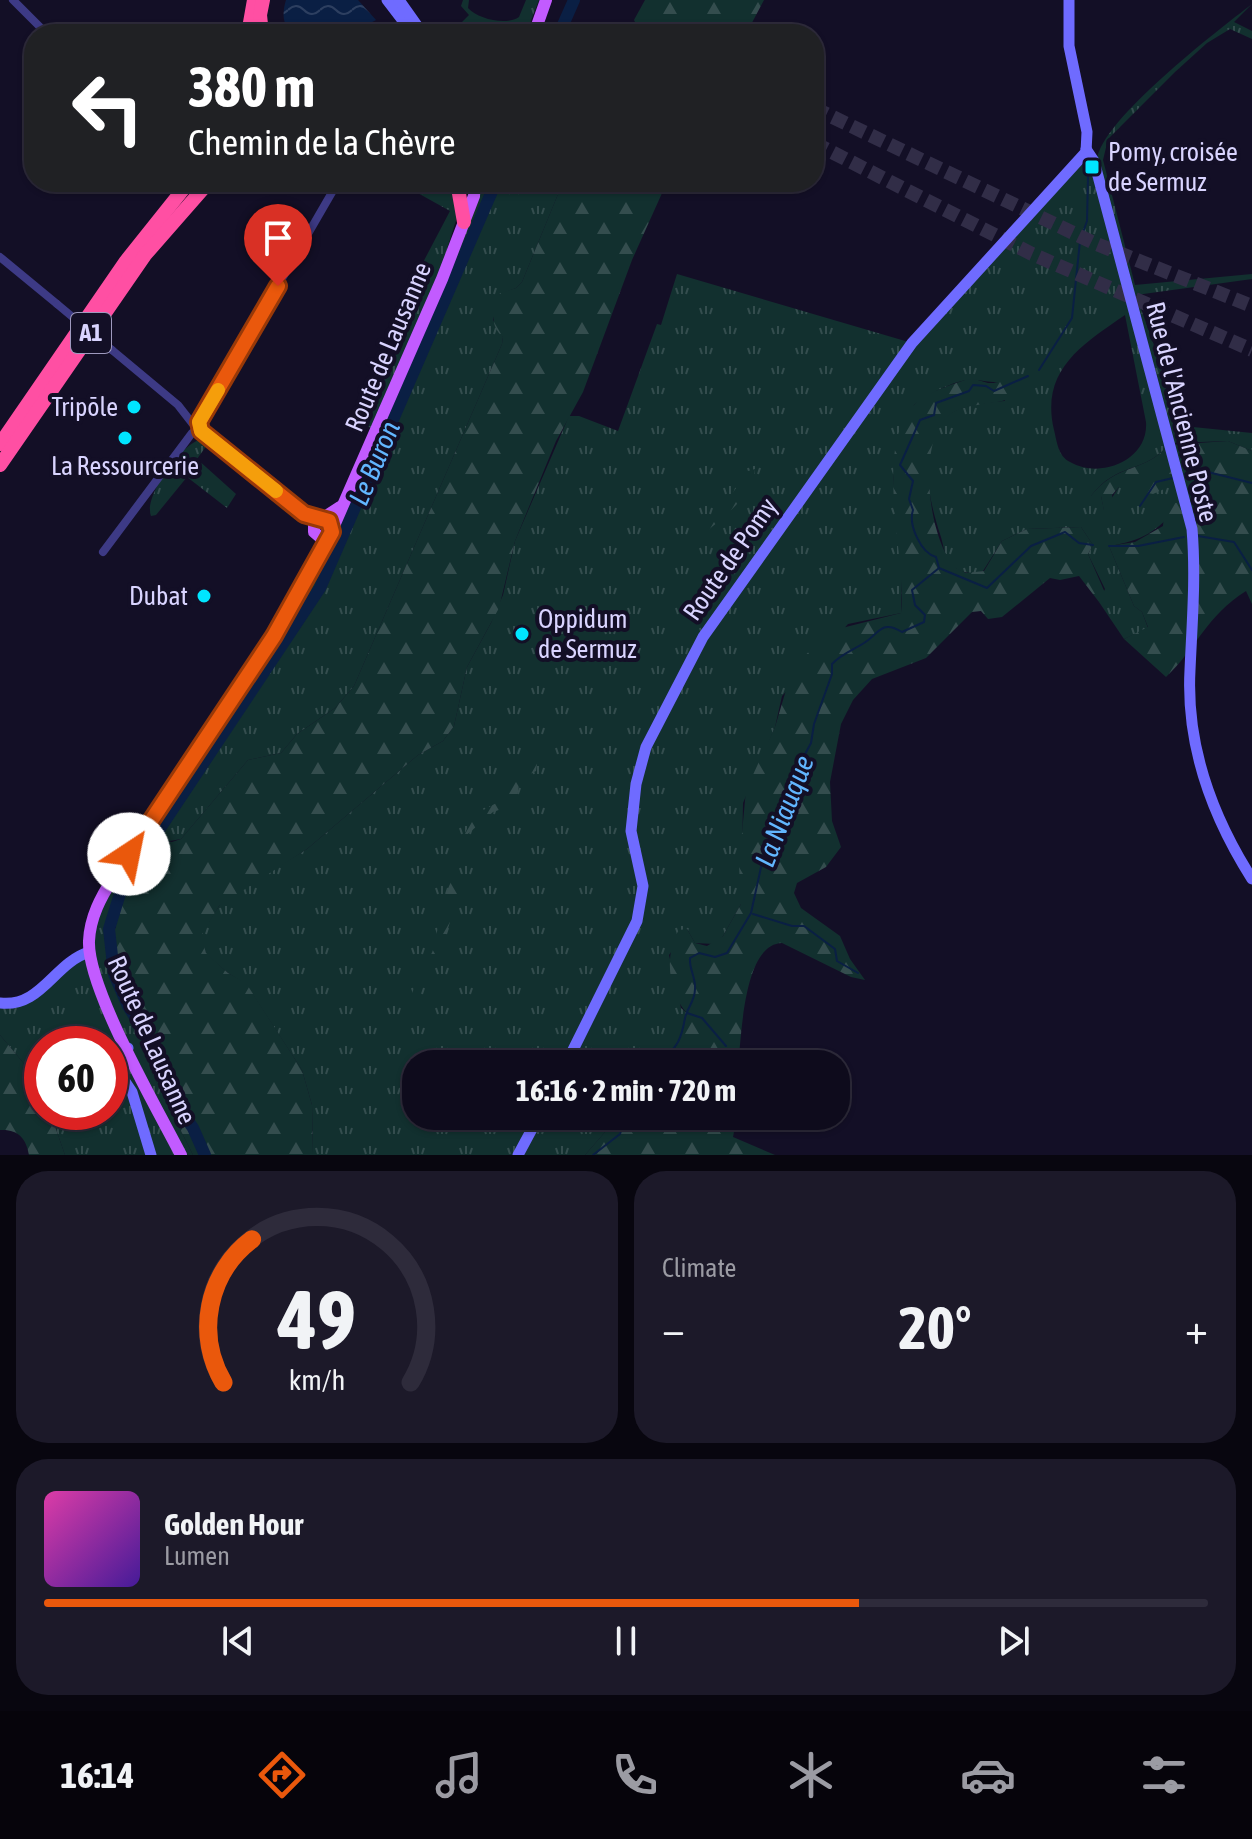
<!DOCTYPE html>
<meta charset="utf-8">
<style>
:root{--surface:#0e0b1c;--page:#1c1929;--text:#f1f3f6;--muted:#9b9ba3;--line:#2e2b3b;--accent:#ea580c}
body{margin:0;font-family:"Asap Condensed",sans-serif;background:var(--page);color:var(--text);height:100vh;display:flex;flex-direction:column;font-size:30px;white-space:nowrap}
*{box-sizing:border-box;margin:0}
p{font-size:26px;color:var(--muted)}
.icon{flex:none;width:44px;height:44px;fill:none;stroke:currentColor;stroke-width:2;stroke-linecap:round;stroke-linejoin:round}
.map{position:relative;height:1155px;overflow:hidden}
.details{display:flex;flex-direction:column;gap:16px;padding:16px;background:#08060f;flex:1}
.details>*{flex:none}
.banner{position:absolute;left:24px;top:24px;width:800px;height:168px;border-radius:32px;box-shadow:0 2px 6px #0004,0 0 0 2px var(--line);background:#202124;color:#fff;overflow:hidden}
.speed{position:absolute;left:24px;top:1026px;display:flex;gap:16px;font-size:40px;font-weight:700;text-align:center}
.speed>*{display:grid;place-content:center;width:104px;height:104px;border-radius:50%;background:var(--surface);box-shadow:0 2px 6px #0004,0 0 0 2px var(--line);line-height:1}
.speed .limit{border:12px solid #d22;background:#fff;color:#111}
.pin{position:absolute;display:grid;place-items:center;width:68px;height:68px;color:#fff;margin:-82px -34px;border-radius:50% 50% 50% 0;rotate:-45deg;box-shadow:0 0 8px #0007}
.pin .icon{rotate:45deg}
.me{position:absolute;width:88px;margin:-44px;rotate:34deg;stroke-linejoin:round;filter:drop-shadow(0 0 6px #0008)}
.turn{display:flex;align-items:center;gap:28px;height:168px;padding:0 32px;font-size:36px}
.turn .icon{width:104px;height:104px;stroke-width:2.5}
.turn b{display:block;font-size:56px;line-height:68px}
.big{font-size:60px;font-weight:700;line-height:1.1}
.details .card{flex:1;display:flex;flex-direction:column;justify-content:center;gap:12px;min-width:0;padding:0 28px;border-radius:32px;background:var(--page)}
.details .dial{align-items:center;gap:0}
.dial svg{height:208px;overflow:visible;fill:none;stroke:var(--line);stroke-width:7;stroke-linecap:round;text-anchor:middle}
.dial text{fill:var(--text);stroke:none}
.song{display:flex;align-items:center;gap:24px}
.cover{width:96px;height:96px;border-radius:12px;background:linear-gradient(135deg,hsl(320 70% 55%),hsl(260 70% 35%))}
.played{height:8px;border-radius:4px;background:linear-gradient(90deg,var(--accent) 70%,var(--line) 70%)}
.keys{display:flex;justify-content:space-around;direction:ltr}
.heat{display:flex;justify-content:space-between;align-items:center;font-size:44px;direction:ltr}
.details .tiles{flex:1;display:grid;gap:16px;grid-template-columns:1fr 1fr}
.card:last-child{grid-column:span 2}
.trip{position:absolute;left:402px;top:1050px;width:448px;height:80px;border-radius:32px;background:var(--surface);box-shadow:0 2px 6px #0004,0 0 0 2px var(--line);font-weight:700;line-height:80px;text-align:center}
.tab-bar{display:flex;height:128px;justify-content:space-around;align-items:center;background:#06040b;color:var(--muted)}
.tab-bar .icon{width:56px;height:56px}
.tab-bar .current{color:var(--accent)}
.tab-bar b{font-size:36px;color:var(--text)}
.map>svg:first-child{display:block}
.grass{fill:url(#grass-tufts);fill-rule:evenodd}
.forest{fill:url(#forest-firs)}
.water{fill:url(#water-waves)}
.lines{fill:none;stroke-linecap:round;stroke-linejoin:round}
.stream{stroke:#0a1f44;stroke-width:2}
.river{stroke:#0a1f44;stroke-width:12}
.highway-tunnel{stroke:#312d47;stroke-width:14;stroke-dasharray:14 7;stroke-linecap:butt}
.street{stroke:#3d3a85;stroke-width:8}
.secondary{stroke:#6f6bff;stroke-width:11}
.primary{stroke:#c25bff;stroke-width:12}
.highway{stroke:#ff4fa3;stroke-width:14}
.street-bridge{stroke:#3d3a85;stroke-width:8}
.route-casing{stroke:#983908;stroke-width:20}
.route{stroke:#ea580c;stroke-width:14}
.slow{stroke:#f59e0b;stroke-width:14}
.poi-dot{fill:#00e5ff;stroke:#130f26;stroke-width:3}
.labels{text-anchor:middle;stroke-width:8;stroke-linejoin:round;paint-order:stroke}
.shield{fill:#130f26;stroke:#9e99be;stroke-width:2}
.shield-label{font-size:24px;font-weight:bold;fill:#d9d4ff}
.poi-label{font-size:26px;fill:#d9d4ff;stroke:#130f26;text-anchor:start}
.street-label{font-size:26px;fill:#d9d4ff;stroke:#130f26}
.water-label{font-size:28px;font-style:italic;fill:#62b6ff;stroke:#130f26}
</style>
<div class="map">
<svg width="1252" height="1155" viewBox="0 0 1252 1155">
<defs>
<pattern id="grass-tufts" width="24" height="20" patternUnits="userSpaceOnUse" patternTransform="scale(2)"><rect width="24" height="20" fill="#12302f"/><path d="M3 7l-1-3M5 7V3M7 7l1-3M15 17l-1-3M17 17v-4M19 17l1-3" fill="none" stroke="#344d4e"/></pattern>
<pattern id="forest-firs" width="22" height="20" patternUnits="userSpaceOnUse" patternTransform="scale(2)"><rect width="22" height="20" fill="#12302f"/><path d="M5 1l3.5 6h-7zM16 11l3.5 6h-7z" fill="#344d4e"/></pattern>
<pattern id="water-waves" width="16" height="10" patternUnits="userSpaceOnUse" patternTransform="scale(2)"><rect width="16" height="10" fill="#0a1f44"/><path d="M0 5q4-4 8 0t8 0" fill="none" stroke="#2d3f60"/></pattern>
</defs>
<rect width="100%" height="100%" fill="#130f26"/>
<g class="grass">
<path d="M463,0H469L468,8C478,19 506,26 519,17L526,0H539L530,23L471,29L462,22L469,15L461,6Z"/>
<path d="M1252,4L1234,22L1252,31V39L1230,29L1207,43L1175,72L1108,139L1103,160L1135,285L1252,274V279L1136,295L1183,426L1252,433V451L1228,441L1173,443L1097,160C1101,120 1217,31 1252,4Z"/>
<path d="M1086,149L1168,445C1146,473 1116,462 1091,496H1101L1104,510L1119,487L1181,482L1185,497C1161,528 1148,540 1109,546L1134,606L1142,612L1148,628L1124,639L1099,602L1105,589L1088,554L1093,545L1081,527L1027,529L1002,541L983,571C973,574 963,574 954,567C944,559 944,545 940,534C929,500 916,446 946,417C961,404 986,403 1005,401L1000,382C989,383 979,379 967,380C951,382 927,395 914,405L893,477L902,560L901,613L848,624L782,696L775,727L743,803L741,904L723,936L714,944L695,943L687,929L669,955L681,1008L687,1013C682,1031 681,1051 659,1057L645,1051L631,1064H416V1116H619L585,1155H313L312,1105L302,1070L246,984L228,973L206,954L200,936L219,906L228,898L307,849L418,755L443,741L454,726L467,667L491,623L503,595L515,541L569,416H579L618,431L657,324L661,325L677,274L912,343ZM1125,315L1146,422C1149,460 1101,480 1070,462C1058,456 1057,442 1054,430C1040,371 1081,345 1125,315Z"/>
<path d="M398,182H454L458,214L435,287L345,489L371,428L359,422L365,411L361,408L420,282L418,272L450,211Z"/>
<path d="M477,182H563L522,282L516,288L500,294L493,320L503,337L502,344L354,686L335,708L297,734L281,753L248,760L181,839L164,842L123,884L112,912L116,914L110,957L114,974L149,1039L147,1054L151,1071L193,1155H65L50,1112H110V1044H42V1072H31L0,1035V1003L11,1004L89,952L93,916L317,576Z"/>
<path d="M204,439L252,478L250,480L207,445L197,459L236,494L227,508L187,477L156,515L151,516C143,496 184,439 204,439Z"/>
</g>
<g class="forest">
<path d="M645,0H764L746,34H660L656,24H636L634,20Z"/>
<path d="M563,182H667L632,260L583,392L556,441L515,541L499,608L467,667L454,726L443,741L418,755L307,849L219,906L201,936L206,953L228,973L246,983L302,1070L312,1105L313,1155H193L151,1071L147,1054L149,1039L121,991L110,957L109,929L116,928V915L112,913L115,903L152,839L172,842L181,839L248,760L281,753L297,734L335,708L354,686L502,344L503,337C488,324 494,310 500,293L516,288L522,282Z"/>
<path d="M1024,374L1028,376V384C1020,390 1011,399 1002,401C984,405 963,404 948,416C916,443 929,542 956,568L966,573L984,571L1002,541L1027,529L1081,527L1093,545L1088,554L1106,595L1099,602L1079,576L1060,580L1050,578L1002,617L988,619L981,611L972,612L926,658L872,679L853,700L841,724L830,782L832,821L841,847L826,867L797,883L794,893L801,908L840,936L850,959L865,980L851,977L782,943C743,944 742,1036 738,1064H631L645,1051C680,1061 679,1041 687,1013C668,994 664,952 679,930L687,929L695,943L707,946L723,936L741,904L739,865L746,790L775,727L792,670L813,647L838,629L901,613C907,556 872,447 915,404C926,393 950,385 965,380C974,377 980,381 988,383C1000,384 1012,376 1024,374Z"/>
<path d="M1228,441L1252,451V604L1246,591C1206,616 1197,648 1166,677L1124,639L1148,627L1142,612L1134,606L1109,546L1135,542L1163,526L1165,504L1186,502L1180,482L1153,494L1119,487L1112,495L1114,506L1104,511L1101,496L1090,497C1117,462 1146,473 1168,445Z"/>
<path d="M755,469C755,494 723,517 706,532L701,529L720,511L748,471Z"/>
<path d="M538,756L536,771L520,779L516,804L493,812L462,839L474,815L502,800L514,772Z"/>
<path d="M457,872L464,876L439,958L415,1001L410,999L414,988L425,977C424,964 430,960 434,947C440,921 441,895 457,872Z"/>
<path d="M0,1035L31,1072H42V1112H50L65,1155H29C26,1138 18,1129 0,1130Z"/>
<path d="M619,1116H737L733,1137L775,1155H585Z"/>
</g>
<path class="water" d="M286,0H358L376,20L355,31L356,34H294C282,25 282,14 286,0Z"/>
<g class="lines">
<g class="stream">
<path d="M1039,370L1072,318L1080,241L1087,221L1088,177"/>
<path d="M1028,376L994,391L986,386L973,385L969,391L936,403L934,415L920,420L900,465L913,481L909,499L913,510C908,525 921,553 936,557L939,568L987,588L1031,546L1065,532L1079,543L1093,545"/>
<path d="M1185,474L1200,470L1252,483"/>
<path d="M1140,506L1156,482L1173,478"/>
<path d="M1198,536L1234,542L1252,570"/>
<path d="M1109,546H1138L1184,537"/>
<path d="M753,914L792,926H804L835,949L837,961L858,973"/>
<path d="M687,1013L702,1018L726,1046"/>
<path d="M639,1064L645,1051L659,1057C678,1052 682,1035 685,1018C687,1008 695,1001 695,989C696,978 689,969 690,958L699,953L715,957L727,953L751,913L765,849L782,817L785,801L803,773L804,756L811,743L814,724L832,674V664C841,654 853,650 864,643C879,634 881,619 902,632L924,622L925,615L915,605L912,590L939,568"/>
<path d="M593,1155L620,1134L626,1116"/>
</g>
<g class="river">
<path d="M559,34L574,0"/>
<path d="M205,1155L193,1128L170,1095L149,1039L128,1006L114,974L109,929L123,884L320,588L496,182"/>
</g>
<g class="highway-tunnel">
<path d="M814,108L1094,243L1252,306"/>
<path d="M814,143L1032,254L1252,350"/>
</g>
<g class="street">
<path d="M13,0L47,34"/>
<path d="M0,257L57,304"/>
<path d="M112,350L178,405L192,423"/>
<path d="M199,422L338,182"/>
<path d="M201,431L304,514L320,520"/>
<path d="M103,552L192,433"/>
</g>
<g class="secondary">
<path d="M387,0L413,34"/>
<path d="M399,0L423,34"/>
<path d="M1086,149L1094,161L1192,529C1196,577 1192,623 1190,670C1186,745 1212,816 1252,879"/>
<path d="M0,1003C41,1008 54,963 89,952"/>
<path d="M128,1048L117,1055L114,1065L132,1092L151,1155"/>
<path d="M566,1064L637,921L643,886L631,831L636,784L646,747L703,637L912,343L1086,152L1087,132L1069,46V0"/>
<path d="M518,1155L539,1116"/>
</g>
<g class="primary">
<path d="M534,34L546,0"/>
<path d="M325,519L333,530L329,537L321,538L314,532V524L340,507"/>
<path d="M333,528L442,279L474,196L475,182"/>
<path d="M181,1155C157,1108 87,988 89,941C90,917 101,897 113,878L274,636L329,537"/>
</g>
<g class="highway">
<path d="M248,34L254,0"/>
<path d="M262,34L260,15L263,0"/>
<path d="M457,182L464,222"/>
<path d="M0,444L126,261L189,182"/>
<path d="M0,465L145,255L209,182"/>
</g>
<path class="street-bridge" d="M57,304L112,350"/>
</g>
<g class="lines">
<defs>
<path id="route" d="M129,854L274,636L332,532L329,521L304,514L201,431L199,422L278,286"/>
</defs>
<use href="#route" class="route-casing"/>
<use href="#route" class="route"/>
<path class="slow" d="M218,390L199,422L201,431L276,491"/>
</g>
<g class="poi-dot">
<rect x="1084" y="159" width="16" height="16" rx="4"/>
<circle cx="134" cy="407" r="8"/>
<circle cx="125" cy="438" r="8"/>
<circle cx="204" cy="596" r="8"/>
<circle cx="522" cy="634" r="8"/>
</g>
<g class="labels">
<rect class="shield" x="71" y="313" width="40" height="40" rx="6"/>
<g class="shield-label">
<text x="91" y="341">A1</text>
</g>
<g class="poi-label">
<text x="1108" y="161">Pomy, croisée<tspan x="1108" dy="30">de Sermuz</tspan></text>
<text x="118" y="416" text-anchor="end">Tripōle</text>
<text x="125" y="475" text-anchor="middle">La Ressourcerie</text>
<text x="188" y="605" text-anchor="end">Dubat</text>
<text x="538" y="628">Oppidum<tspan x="538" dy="30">de Sermuz</tspan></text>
</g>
<g class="street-label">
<text transform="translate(388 347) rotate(-67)" y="9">Route de Lausanne</text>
<text transform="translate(1182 412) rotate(76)" y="9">Rue de l'Ancienne Poste</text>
<text transform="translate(730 559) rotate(-55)" y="9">Route de Pomy</text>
<text transform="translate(152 1040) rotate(66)" y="9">Route de Lausanne</text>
</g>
<g class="water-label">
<text transform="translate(374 463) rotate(-67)" y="10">Le Buron</text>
<text transform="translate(784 811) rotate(-69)" y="10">La Niauque</text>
</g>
</g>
</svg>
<div class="speed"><div class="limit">60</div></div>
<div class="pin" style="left:278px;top:286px;background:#d93025"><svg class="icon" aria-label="arrive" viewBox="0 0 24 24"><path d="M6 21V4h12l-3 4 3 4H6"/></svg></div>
<svg class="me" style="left:129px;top:854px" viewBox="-20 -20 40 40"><circle r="19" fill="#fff"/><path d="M0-13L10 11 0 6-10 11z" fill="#ea580c"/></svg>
<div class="trip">16:16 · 2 min · 720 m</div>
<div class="banner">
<div class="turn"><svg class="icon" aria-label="left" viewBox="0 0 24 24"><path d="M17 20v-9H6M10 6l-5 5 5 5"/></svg><div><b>380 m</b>Chemin de la Chèvre</div></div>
</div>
</div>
<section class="details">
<div class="tiles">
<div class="card dial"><svg viewBox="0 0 100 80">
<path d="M14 69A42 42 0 1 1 86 69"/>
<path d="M14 69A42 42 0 0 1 25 14" stroke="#ea580c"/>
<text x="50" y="56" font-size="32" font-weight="700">49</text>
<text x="50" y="72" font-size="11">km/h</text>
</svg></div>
<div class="card"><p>Climate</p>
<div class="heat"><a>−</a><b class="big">20°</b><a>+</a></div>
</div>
<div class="card">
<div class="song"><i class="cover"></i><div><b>Golden Hour</b><p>Lumen</p></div></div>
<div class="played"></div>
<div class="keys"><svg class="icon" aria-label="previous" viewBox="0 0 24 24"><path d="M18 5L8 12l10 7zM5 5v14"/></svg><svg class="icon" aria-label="pause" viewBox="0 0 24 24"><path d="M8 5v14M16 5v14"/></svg><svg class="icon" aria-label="next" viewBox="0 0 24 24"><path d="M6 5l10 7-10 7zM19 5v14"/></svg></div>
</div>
</div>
</section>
<nav class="tab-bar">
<b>16:14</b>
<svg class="icon current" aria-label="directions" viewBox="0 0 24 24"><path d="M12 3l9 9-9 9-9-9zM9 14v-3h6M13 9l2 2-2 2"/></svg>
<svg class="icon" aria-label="music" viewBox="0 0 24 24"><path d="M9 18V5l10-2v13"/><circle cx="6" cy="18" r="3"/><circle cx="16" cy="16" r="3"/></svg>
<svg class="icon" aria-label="phone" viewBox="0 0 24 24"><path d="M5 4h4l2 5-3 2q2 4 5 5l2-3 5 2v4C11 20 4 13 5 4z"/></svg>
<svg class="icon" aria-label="climate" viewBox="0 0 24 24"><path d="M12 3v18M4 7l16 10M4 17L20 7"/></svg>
<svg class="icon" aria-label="car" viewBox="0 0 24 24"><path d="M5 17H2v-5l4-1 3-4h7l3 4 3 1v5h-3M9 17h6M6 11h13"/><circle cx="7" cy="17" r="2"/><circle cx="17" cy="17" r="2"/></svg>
<svg class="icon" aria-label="filters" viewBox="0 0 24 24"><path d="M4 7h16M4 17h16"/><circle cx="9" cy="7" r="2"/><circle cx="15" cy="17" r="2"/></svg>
</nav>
